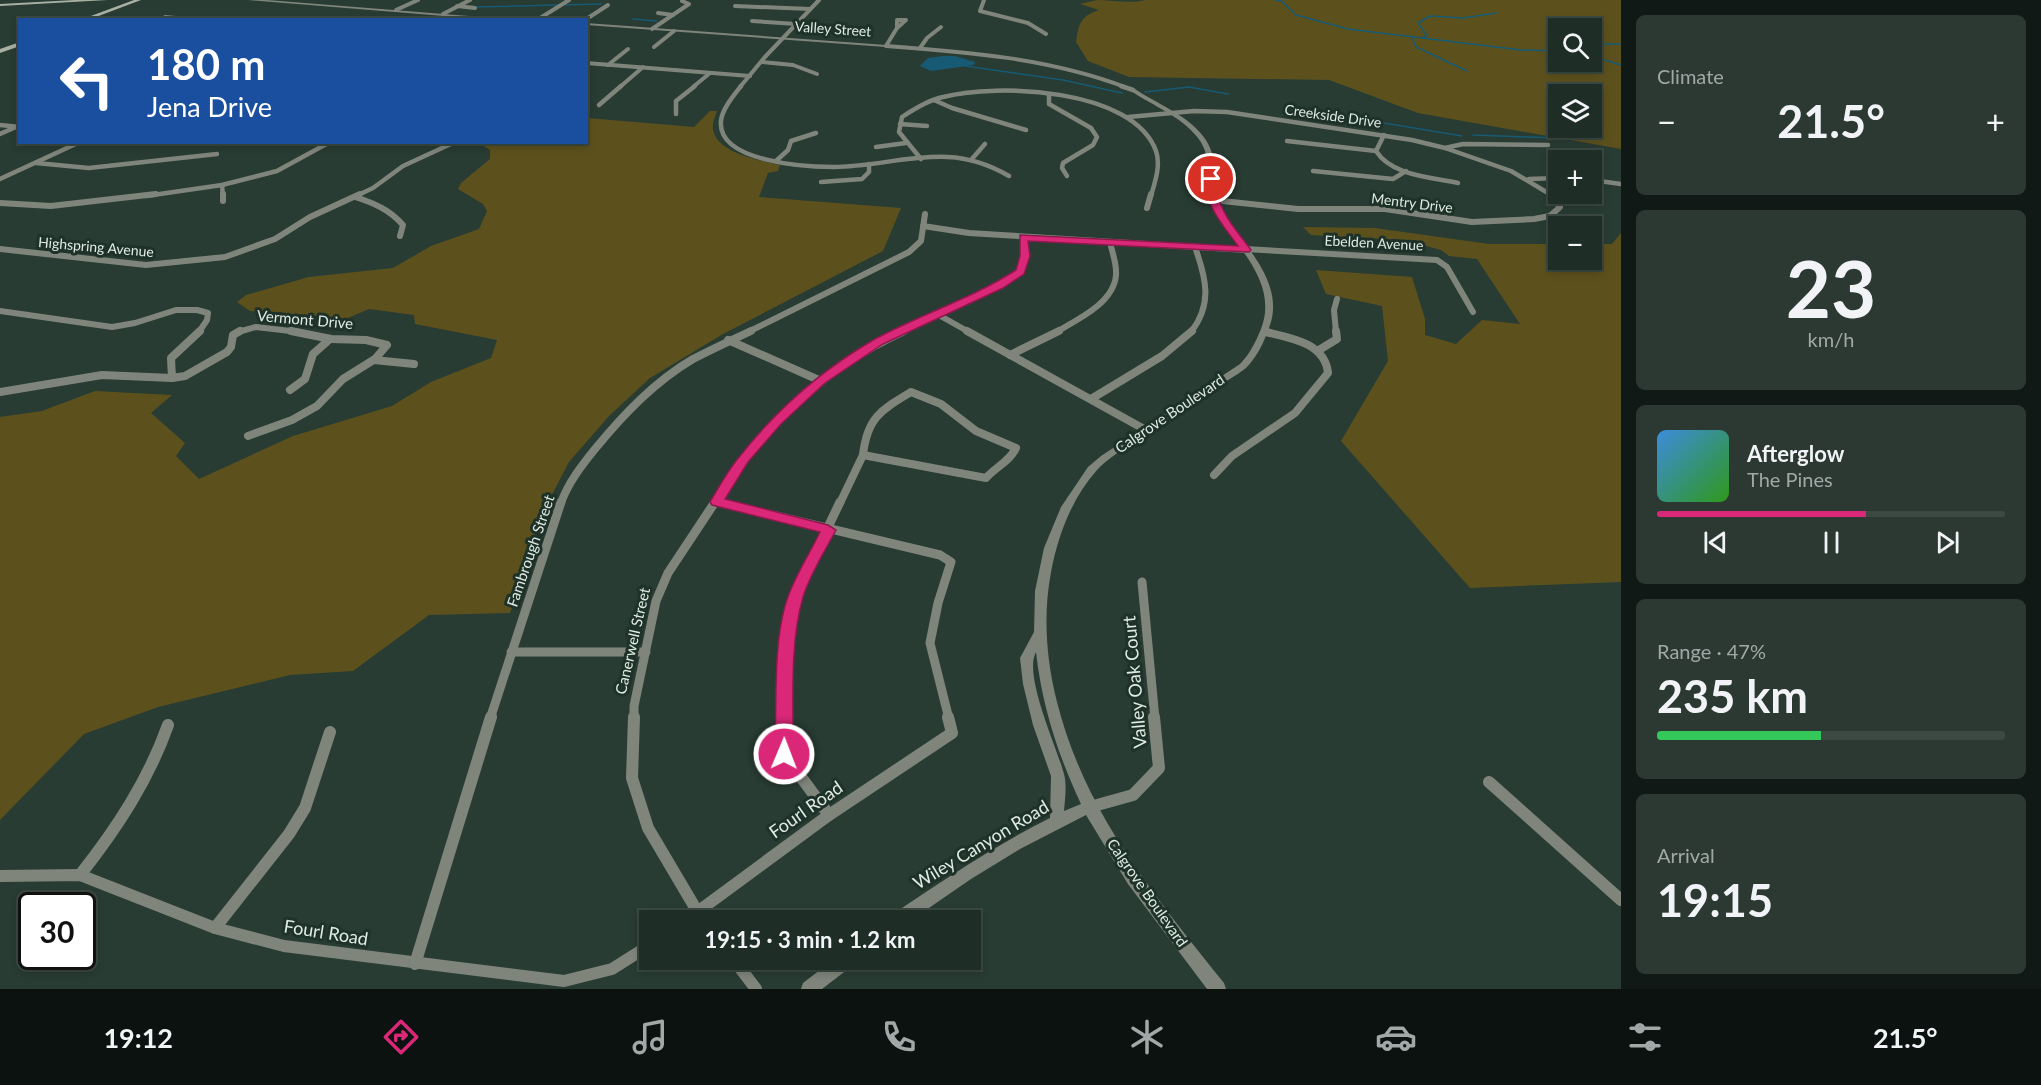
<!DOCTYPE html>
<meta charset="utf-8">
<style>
:root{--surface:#1e2d26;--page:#2b3932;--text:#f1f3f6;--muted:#a1a8a7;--line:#3c4943;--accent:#db2777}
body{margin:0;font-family:Lato,sans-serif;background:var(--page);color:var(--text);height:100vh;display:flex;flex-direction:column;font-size:22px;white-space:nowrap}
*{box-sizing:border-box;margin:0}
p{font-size:20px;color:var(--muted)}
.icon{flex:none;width:33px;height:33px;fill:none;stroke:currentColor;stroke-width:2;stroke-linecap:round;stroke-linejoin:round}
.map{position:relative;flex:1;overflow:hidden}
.sheet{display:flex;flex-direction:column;gap:15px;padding:15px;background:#101915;width:420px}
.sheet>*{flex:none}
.banner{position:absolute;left:18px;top:18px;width:570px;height:126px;border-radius:0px;box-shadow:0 3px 9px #0003,0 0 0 2px var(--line);background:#1a4fa0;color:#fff;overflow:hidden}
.buttons{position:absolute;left:1548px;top:18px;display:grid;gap:12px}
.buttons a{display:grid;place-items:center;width:54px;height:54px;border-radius:0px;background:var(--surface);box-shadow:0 3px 9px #0003,0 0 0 2px var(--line);font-size:30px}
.speed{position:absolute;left:18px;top:892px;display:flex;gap:12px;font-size:30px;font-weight:700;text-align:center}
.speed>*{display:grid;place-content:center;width:78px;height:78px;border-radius:50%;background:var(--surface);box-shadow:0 3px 9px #0003,0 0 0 2px var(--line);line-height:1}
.speed .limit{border:3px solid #111;border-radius:9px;background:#fff;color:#111}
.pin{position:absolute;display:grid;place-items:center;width:51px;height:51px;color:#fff;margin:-26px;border:3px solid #fff;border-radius:50%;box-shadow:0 2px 6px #0007}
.me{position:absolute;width:66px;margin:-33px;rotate:1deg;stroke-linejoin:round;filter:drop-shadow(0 0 4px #0008)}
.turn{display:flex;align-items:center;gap:21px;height:126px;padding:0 30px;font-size:27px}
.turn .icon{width:78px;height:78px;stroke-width:2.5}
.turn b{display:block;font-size:42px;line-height:51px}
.big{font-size:45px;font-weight:700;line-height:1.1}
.sheet .tile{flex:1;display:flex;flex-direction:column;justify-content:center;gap:9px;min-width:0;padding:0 21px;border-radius:9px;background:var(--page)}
.sheet .dial{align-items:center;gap:0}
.dial b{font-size:78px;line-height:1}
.song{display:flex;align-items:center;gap:18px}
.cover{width:72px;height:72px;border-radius:9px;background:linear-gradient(135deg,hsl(210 70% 55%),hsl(110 70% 35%))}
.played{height:6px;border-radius:3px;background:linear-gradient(90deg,var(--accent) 60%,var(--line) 60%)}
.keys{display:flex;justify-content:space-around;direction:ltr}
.heat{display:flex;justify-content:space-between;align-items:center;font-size:33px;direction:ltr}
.charge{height:9px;border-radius:4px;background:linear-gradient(90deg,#34c759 47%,var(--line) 0)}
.trip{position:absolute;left:639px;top:910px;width:342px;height:60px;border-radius:0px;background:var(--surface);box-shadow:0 3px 9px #0003,0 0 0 2px var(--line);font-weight:700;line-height:60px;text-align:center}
.menu{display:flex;height:96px;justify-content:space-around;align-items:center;background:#0c120f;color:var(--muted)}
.menu .icon{width:42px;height:42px}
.menu .active{color:var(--accent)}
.menu b{font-size:27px;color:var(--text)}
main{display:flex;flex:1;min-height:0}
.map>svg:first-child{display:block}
.green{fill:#5c511d;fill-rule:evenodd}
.water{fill:#175a73}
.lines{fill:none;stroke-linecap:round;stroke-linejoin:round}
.stream{stroke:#175a73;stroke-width:1.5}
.minor-far5{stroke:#80857c;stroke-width:4}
.minor-far4{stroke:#80857c;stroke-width:4.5}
.minor-far3{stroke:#80857c;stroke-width:6}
.minor-far2{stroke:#80857c;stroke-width:8}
.minor-far1{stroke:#80857c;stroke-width:9}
.minor{stroke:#80857c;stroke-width:12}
.tertiary{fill:#80857c;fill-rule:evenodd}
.secondary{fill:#a9b0a3;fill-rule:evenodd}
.route{fill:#db2777;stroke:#8e194d;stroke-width:1.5}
.labels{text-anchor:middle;stroke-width:6;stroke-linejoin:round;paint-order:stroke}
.far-street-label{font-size:14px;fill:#dfebe4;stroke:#1e3229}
.street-label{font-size:15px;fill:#dfebe4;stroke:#1e3229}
.near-street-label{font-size:18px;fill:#dfebe4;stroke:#1e3229}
</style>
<main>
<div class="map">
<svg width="1621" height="989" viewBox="0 0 1621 989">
<rect width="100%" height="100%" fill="#283c33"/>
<g class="green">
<path d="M1097,0C1114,0 1130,4 1146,0H1621V149L1418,113L1329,80L1129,77L1088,61L1076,42C1079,24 1080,16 1099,10L1080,4ZM1558,28H1592V62H1558ZM1558,94H1592V128H1558Z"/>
<path d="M710,111H717C715,117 712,123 713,129C716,153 761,161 780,165L778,171L768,173L759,197L901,208L883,251L723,334L650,378L609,416L569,462L542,514L510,613L429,615L353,671L290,675L158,707L84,734L0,820V417L42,411L95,391L172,395L151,413L185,443L176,456L199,479L293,436L392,406L431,382L491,358L497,340L415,324L414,315L369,309L348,318H329L250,311L237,302L246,295L309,277L393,268L431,246L479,229L487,211L483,204L458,189L461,183L490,159V150L479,143L586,142L587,118L694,127Z"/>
<path d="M1303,227L1375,228L1489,244H1558V260H1592V244H1612L1621,233V582L1470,588L1341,441L1388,361L1382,306L1326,294L1316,270L1412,277L1425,319V335L1456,344L1482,320L1520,324L1477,259L1449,256L1441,250L1404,240L1311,235Z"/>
</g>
<path class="water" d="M943,56H955L975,62L974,65L931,71L920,66L928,58Z"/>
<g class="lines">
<g class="stream">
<path d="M1276,0L1283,2L1296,15L1348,29L1521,50L1558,51"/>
<path d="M474,7L601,4"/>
<path d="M633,19L657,21"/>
<path d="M1423,37L1427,36L1418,23L1430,16L1463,18L1496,13"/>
<path d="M1412,38L1416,47L1467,71"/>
<path d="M1592,48L1607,44H1621"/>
<path d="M1592,56L1621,65"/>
<path d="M965,66L1063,80L1122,93"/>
<path d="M1145,92L1189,87L1228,94"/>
<path d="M1287,104L1300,109L1462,136"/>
<path d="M1473,135L1585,139"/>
</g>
<g class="minor-far5">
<path d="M984,0L980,11L1028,23L1046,34"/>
<path d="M457,6L475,8"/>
<path d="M735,6L810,9"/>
<path d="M396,10L418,0"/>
<path d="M658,13L673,15"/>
<path d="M443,14L470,0"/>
<path d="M165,17L198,20"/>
<path d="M537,20L569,0"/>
<path d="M585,20L608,5"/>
<path d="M897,20H906L897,28Z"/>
<path d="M752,21L796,24"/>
<path d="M897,28L886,46C967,52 1048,58 1125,87"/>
<path d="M652,29L689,4L682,1"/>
<path d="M654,47L674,31"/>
<path d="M920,48L927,38L941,27"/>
<path d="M762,62L793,65L817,74"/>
<path d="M586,63L750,76"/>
<path d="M608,65L628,49"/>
<path d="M620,87L643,67"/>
<path d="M693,87L710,73"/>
<path d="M740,87L764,58L819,0"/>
</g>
<g class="minor-far4">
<path d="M741,86C734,95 722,109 721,121C717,162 806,167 834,167C872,167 910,155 948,157C970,158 990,165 1009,176"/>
<path d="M1121,86L1133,90"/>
<path d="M1049,95V104L1091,128L1097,137L1093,145L1063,163L1062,168L1067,176"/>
<path d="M934,100L952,108L1026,130"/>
<path d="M599,105L621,86"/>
<path d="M676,114V101L695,86"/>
<path d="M1128,117L1194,111L1227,112L1412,140L1445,148L1511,171L1553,196"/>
<path d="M900,124L927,126"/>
<path d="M0,125L20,127"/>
<path d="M0,134L16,127"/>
<path d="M1384,135L1376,151C1392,176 1431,177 1458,183"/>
<path d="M1287,141L1376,151"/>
<path d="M876,147L906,143"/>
<path d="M1445,148L1463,144L1548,145"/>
<path d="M921,159L899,132L902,117C914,109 928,100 943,97C997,83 1133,88 1156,151C1161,165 1155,182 1151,196"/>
<path d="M971,160L985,144"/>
<path d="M776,161L788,150L791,141L816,133"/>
<path d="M36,163L89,168L217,154"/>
<path d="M1313,171L1393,179L1406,171"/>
<path d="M0,179L80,142"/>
<path d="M1529,179L1558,178"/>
<path d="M1592,180L1621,184"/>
<path d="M821,182L862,179L869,172V164"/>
<path d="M222,185L223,196"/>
<path d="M146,196L222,185L277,171L330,142"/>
<path d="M356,196L373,188L403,166L455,142"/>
</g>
<g class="minor-far3">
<path d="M223,194V201"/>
<path d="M355,197C374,203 390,210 403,225L400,236"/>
<path d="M1213,200L1298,209H1385L1472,222L1534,219L1550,216L1560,207L1552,194"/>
<path d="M0,203L51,206L156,194"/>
<path d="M1147,208L1151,194"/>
<path d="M923,226L969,233L1246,250"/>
<path d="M0,249L146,265L225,257L275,239L310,217L360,194"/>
<path d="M1245,249L1437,260L1447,267L1473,312"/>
<path d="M0,311L112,327L135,323L176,310H197L208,313L207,320L199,332"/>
<path d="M937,314L969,332"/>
<path d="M238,332L256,327L299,332"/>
<path d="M748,332L909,252L921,241L925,214"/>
<path d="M900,332L999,286L1020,272L1025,256L1023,237"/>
<path d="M1056,332C1077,320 1114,303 1116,275C1117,264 1112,252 1110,242"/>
<path d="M1191,332C1213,304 1206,278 1195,247"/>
<path d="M1336,332L1334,310L1337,299"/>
</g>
<g class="minor-far2">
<path d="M967,331L1144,429"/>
<path d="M728,340L821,381"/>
<path d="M1319,350L1337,339L1336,331"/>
<path d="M1010,355L1059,331"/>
<path d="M374,360L414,364"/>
<path d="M172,378L171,358L200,331"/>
<path d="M290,390L305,379L313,354L330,339"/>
<path d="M0,392L102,375L172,378L185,376L227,352L231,347L233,335L240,331"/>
<path d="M911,392L941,404L976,431L1016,448C1010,461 996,467 986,478L863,455C867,418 881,410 911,392Z"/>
<path d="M1091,399L1162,356L1192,331"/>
<path d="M248,436L292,420L317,406L343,379L375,359L387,345L366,340L331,339L291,331"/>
<path d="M1214,475L1232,456L1295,413L1328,373C1325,343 1291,338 1266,332"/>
<path d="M717,502L723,503"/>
<path d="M561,503C568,483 582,465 595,449C623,415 654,382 693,359C712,349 732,340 751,331"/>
<path d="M714,503C765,427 819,370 904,331"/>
<path d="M840,503L863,455"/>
</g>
<g class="minor-far1">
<path d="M717,502L940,555L951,562L938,603L930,643L949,719"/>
<path d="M1142,582L1155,719"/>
<path d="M511,652H646"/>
<path d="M490,719L561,502"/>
<path d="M634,719V706L656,601L668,573L715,502"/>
<path d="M786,719L790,620L796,594L840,502"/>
</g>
<g class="minor">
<path d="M634,717L632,778L648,828L703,921"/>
<path d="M786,717L784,754L829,815"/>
<path d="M1489,782L1621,900"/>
<path d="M1090,807L1133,795L1159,768L1154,717"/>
<path d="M80,875C117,828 148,781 168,725"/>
<path d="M0,876L80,875L215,928L284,946L564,981L612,969L650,945"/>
<path d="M685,921L829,815L952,733L948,717"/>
<path d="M215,928L289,834L305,808L330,732"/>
<path d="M734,960L756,989"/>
<path d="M415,964L491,717"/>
</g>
<g class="tertiary">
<path d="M248,0H267L520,20H493Z"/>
<path d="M586,23L886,45L888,46L886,47L586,25Z"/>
<path d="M1131,89H1135C1157,104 1186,114 1203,136C1222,161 1209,177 1217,202C1221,214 1229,223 1237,233C1258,260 1283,292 1269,328C1264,342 1257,357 1246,368C1236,376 1224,382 1212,390C1186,407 1159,424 1133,442C1121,451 1107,459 1097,470C1072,498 1058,535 1051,572C1043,615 1046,659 1057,702C1085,813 1154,895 1224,983L1226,989H1207L1128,884L1086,815L1020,849L971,879L910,921H888L890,916C942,881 994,846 1050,818L1051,776L1033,725L1023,684L1020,658L1034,632L1035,591L1044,548L1061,507L1088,467L1101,456L1240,364C1250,354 1256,341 1261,329C1275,293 1252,262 1230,234C1223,225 1215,215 1211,204C1202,181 1215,160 1198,138C1181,116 1153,106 1131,91ZM1036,652C1042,706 1058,755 1081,804L1064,811C1065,800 1067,785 1064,774C1057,747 1023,675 1036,652Z"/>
<path d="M833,960H854L852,966L822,989H801L803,983Z"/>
</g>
<g class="secondary">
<path d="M75,0H108L0,6V4Z"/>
<path d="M134,0H141L88,20H80Z"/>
<path d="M20,42V46L0,53V49Z"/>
</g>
</g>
<path class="route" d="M1208,177L1215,179C1219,213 1231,223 1251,250L1249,252L1028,241L1030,256L1024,274L1003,288L883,344L825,383L781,424L748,462L725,499L828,525L836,530C825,551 810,574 803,597C789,646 794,703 793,754L790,759L784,761L778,759L775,754C777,707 772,637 789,594C797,573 810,553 820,532L712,505L710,502C719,487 728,470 740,456C777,409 823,369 875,339C921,314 971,299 1016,270L1020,256V235L1238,246C1224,226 1202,204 1208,177Z"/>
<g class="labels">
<g class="far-street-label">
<text transform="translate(833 29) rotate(4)" y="5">Valley Street</text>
<text transform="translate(1333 116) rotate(8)" y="5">Creekside Drive</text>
<text transform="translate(1412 203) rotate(7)" y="5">Mentry Drive</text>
<text transform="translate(1374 243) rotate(3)" y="5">Ebelden Avenue</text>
<text transform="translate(96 247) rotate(5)" y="5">Highspring Avenue</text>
</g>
<g class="street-label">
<text transform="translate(305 320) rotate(5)" y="5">Vermont Drive</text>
<text transform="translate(1170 414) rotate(-34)" y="5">Calgrove Boulevard</text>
<text transform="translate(531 551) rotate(-71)" y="5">Fambrough Street</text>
<text transform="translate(633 641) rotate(-77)" y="5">Canerwell Street</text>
<text transform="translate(1147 893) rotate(55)" y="5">Calgrove Boulevard</text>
</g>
<g class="near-street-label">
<text transform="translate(1135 682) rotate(-95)" y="6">Valley Oak Court</text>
<text transform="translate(806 810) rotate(-35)" y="6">Fourl Road</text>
<text transform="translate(981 845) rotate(-31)" y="6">Wiley Canyon Road</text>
<text transform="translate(326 933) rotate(9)" y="6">Fourl Road</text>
</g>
</g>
</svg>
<div class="buttons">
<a><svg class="icon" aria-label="search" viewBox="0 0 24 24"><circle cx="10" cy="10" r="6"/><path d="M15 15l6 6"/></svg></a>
<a><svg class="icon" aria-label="layers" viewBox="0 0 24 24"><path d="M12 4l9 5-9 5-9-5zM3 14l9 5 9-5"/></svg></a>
<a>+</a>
<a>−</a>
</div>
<div class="speed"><div class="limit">30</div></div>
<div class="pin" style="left:1211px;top:179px;background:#d93025"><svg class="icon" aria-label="arrive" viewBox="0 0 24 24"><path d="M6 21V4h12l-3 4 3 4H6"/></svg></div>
<svg class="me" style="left:784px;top:754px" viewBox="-20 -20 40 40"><circle r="17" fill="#db2777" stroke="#fff" stroke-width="3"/><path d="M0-11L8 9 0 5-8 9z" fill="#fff"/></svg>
<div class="trip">19:15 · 3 min · 1.2 km</div>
<div class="banner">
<div class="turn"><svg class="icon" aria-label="left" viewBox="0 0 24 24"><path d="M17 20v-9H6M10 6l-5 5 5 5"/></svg><div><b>180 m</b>Jena Drive</div></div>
</div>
</div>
<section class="sheet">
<div class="tile"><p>Climate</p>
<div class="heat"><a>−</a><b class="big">21.5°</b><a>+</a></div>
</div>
<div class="tile dial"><b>23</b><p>km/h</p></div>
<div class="tile">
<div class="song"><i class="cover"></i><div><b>Afterglow</b><p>The Pines</p></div></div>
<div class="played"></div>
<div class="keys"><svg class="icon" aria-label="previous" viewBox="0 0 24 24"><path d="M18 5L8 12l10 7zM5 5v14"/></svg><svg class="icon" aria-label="pause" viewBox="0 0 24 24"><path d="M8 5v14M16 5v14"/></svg><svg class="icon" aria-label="next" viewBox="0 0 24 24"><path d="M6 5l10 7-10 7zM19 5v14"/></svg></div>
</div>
<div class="tile"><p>Range · 47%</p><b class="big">235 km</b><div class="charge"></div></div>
<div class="tile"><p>Arrival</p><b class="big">19:15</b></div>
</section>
</main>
<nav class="menu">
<b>19:12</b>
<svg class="icon active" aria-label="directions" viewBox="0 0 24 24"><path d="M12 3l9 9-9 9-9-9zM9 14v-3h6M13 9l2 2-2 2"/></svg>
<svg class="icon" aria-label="music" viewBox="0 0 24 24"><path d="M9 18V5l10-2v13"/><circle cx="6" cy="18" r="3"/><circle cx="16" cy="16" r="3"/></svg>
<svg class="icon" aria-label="phone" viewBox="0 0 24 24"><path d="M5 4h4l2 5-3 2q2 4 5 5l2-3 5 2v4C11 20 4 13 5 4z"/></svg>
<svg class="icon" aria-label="climate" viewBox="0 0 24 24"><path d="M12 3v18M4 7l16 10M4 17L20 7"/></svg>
<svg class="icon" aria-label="car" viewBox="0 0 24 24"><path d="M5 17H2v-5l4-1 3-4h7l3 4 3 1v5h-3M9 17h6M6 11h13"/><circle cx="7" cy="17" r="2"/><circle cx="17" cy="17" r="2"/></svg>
<svg class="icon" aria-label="filters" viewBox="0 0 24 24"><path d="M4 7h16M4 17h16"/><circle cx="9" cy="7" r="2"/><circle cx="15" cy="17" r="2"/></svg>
<b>21.5°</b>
</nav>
